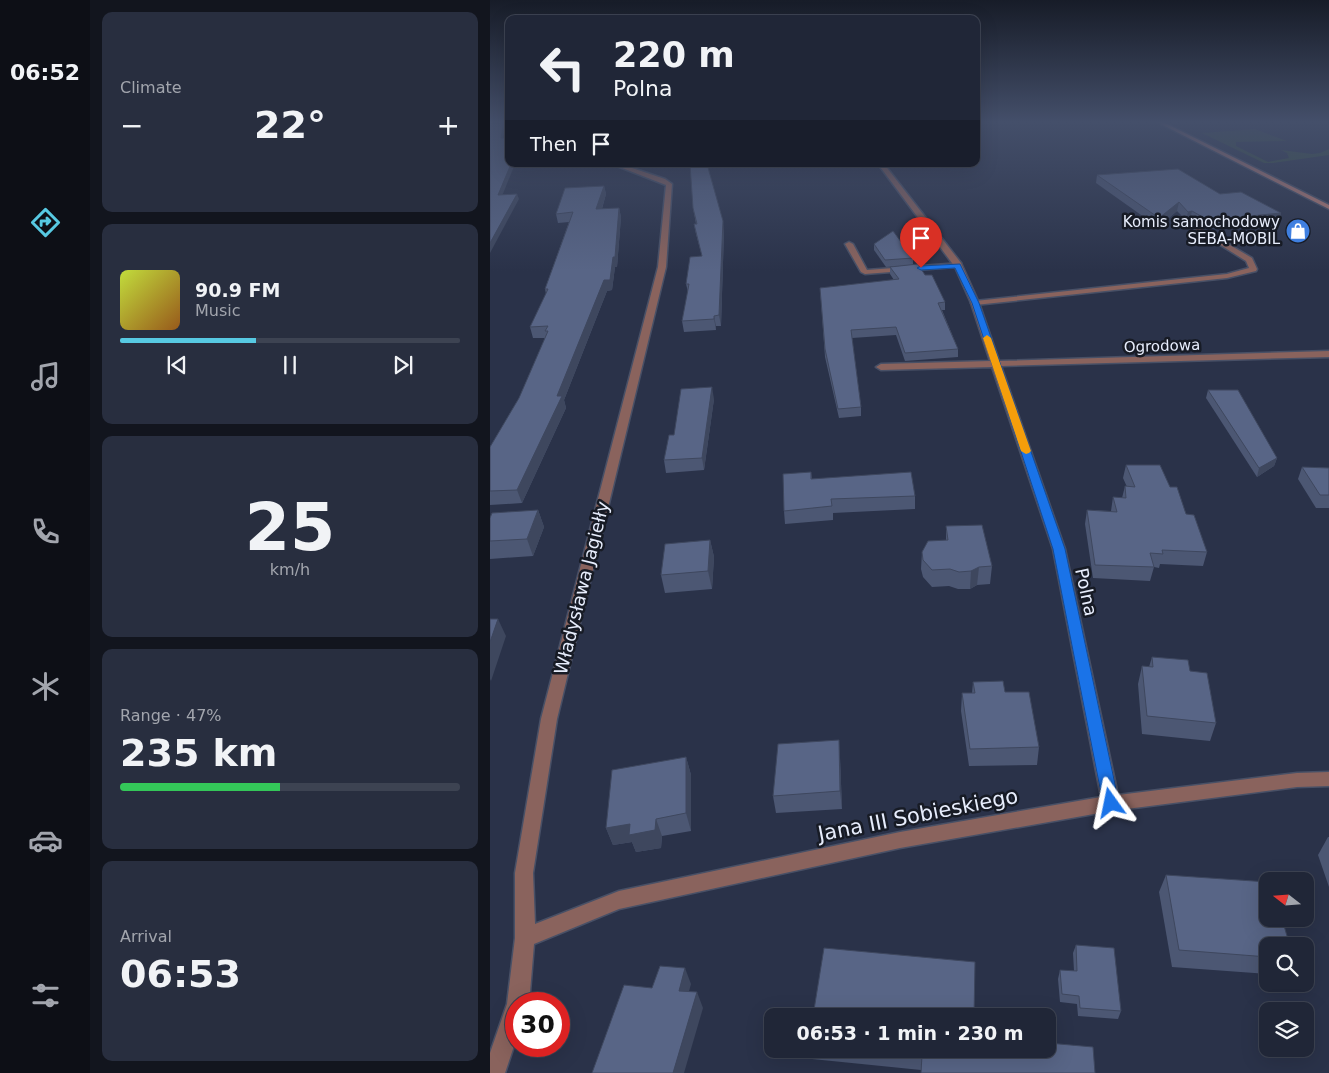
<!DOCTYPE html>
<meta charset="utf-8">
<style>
:root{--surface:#202637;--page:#282e3f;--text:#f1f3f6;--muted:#a2a5ad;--line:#3d4352;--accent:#57c9e2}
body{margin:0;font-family:"DejaVu Sans",sans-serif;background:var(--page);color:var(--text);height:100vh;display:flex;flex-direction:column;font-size:19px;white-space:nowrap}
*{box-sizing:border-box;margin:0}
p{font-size:16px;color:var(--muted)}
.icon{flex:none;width:28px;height:28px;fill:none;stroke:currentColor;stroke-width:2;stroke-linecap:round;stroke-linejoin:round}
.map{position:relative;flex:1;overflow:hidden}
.drawer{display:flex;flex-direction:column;gap:12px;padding:12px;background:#12151e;width:400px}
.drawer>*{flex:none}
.top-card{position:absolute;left:15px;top:15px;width:475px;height:152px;border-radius:10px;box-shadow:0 5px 20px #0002,0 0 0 1px var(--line);background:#202637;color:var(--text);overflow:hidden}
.needle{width:32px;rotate:287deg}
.controls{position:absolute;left:769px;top:872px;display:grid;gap:10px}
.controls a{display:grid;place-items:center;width:55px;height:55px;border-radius:10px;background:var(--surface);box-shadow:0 5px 20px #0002,0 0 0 1px var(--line);font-size:25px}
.speed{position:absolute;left:15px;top:992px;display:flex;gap:10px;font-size:25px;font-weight:700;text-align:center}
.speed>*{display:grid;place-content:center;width:65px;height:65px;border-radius:50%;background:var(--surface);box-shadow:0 5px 20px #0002,0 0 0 1px var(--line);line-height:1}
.speed .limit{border:8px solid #d22;background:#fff;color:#111}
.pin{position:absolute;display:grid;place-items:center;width:42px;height:42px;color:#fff;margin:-51px -21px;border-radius:50% 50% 50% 0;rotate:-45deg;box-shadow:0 0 5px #0007}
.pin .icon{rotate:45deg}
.me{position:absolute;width:55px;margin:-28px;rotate:348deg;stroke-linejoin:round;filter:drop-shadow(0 0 4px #0008)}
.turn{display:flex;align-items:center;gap:18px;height:105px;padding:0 25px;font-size:22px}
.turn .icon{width:65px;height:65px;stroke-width:2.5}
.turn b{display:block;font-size:35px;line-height:42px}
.then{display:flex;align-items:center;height:48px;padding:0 25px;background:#0003;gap:10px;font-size:19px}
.big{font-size:38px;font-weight:600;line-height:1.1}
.drawer .widget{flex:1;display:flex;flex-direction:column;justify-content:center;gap:8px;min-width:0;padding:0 18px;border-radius:10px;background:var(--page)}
.drawer .dial{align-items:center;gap:0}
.dial b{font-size:65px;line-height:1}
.song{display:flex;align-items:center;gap:15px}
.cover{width:60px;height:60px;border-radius:8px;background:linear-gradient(135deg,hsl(70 70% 55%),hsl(30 70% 35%))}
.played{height:5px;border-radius:2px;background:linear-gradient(90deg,var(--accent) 40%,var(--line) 40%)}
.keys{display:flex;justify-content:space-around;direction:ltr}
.heat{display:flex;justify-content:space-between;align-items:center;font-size:28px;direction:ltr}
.charge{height:8px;border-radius:4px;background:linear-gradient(90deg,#34c759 47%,var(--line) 0)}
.trip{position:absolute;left:274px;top:1008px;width:292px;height:50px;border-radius:10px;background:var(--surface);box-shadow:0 5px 20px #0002,0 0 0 1px var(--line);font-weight:600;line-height:50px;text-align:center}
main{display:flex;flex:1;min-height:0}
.tab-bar{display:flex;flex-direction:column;width:90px;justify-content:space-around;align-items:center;background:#0d0f16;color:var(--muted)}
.tab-bar .icon{width:35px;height:35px}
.tab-bar .on{color:var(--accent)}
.tab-bar b{font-size:22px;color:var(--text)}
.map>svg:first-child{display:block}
.green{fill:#37503f}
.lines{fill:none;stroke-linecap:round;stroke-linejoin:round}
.service-casing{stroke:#485066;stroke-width:3}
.minor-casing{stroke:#485066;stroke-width:3}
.secondary-casing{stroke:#485066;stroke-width:3}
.service{fill:#8a635d;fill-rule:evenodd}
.minor{fill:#8a635d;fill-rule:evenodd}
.secondary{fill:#ba7d74;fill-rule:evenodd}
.wall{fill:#4c5773}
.shaded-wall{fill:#3e475e}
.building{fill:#586586;stroke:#3e475e}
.route{fill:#1a73e8;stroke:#114b97}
.slow{fill:#f59e0b}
.labels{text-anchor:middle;stroke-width:5;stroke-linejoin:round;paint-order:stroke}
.far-poi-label{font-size:15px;fill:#e7edfc;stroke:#171b25;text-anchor:end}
.far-street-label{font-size:15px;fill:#e7edfc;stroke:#171b25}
.street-label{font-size:18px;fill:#e7edfc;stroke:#171b25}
.near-street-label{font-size:21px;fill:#e7edfc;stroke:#171b25}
</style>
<main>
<nav class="tab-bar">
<b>06:52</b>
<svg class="icon on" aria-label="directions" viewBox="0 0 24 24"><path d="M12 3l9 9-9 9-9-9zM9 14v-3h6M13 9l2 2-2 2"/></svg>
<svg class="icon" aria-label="music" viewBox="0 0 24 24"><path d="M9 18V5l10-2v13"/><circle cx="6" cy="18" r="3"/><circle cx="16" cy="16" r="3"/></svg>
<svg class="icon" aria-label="phone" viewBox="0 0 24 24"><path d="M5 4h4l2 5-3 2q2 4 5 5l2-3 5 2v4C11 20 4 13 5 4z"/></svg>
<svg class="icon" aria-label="climate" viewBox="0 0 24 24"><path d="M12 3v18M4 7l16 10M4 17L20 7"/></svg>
<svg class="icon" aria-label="car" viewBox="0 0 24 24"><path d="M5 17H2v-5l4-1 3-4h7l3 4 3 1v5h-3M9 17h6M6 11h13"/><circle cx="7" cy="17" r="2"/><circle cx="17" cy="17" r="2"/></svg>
<svg class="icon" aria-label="filters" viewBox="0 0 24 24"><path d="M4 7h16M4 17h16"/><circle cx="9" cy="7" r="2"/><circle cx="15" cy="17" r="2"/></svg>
</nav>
<section class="drawer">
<div class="widget"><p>Climate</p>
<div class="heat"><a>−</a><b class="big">22°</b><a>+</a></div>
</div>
<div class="widget">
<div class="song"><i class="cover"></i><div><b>90.9 FM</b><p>Music</p></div></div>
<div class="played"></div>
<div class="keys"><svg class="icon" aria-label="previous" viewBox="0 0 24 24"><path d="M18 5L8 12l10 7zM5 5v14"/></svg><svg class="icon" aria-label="pause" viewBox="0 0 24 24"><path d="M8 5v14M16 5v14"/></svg><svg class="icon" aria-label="next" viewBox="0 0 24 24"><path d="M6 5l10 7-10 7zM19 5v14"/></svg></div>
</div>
<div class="widget dial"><b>25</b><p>km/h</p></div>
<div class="widget"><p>Range · 47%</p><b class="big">235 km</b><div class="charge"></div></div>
<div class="widget"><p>Arrival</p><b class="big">06:53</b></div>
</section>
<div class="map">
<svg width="839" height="1073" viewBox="0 0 839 1073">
<rect width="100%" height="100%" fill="#2a3249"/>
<path class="green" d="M765,129L797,141L746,142V146L778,162L799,158L797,153L791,150L822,154L830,153L839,149V155L783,163H774L712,133Z"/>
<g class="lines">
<defs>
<g id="service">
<path d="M388,164H394L471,263V267H465Z"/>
<path d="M699,221L762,258L767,269L766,271L737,278L485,305L481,303L485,301L737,274L759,268L756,261L697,224V222Z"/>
</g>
<path id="minor" d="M122,164H130L175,179L182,184L176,267L67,719L43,873L45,924L129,891L410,832L611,797L563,549L502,367L391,370L386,367L391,364L500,361L481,303L465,267L375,274L371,272L355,244L359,242L363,244L377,270L471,263L489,303L509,361L839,351V357L511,366L575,549L628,795L807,773L839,772V786L807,787L621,811L410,848L129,909L44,944L39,1004H26V1040L15,1073H0V1053L17,1004L25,938V873L51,719L168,267L176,185Z"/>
<path id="secondary" d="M665,121H671L839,205V209Z"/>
</defs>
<use href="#service" class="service-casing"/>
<use href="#minor" class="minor-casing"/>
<use href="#secondary" class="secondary-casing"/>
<use href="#service" class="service"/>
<use href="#minor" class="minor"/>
<use href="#secondary" class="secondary"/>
</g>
<g class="wall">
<path d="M607,175L730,194L791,213L789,222L716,229L700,219L696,220L687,211L668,227L606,183Z"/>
<path d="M114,186L116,194L112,209L129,208L131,217L127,267H125L122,290L117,291L74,400L76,408L32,503L0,505V447L29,398L55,338H43L40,327L56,294L55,289L79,222L68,223L66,214Z"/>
<path d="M203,208L234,231L231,326H226V330L194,332L192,321L198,292L196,284L212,256L206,234L204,224H206Z"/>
<path d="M384,244L423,258V265L396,267L384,250Z"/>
<path d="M400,267L455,302V310H452L468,349V357L415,361L406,335L362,338L371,407V416L349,418L335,357L330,288L404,280L400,274Z"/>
<path d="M718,390L787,458L784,466L767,477L716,398Z"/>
<path d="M224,399L214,470L176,473L174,460L184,435Z"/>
<path d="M636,465L680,487L696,514L717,552L713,566L670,564L669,568L664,567L660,581L603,578L595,524L597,510L621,511L623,497L632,498L635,486L637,487L633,478Z"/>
<path d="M812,467L839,468V508H826L808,479Z"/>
<path d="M321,472L322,479L425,496V509L343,513V520L295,524L294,511Z"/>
<path d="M48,510L54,527L43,556L0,559V518Z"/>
<path d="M456,526L502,566L500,584L487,585L480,589H468L459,586L442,587L433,577L431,569L432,552L456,541Z"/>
<path d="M220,540L224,557L222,589L175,593L171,575Z"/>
<path d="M662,657L700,671L726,723L720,741L652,734L648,684L652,666L659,667Z"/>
<path d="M483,682L515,692L549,747L547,765L479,766L471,711L472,693H482Z"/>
<path d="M196,757L201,775V831L172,836L171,848L146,852L142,842L123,845L116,828Z"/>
<path d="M350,758L352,809L286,813L283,796Z"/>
<path d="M838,837H839V887L828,855Z"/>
<path d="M676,875L778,946V974L682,967L669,892Z"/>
<path d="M586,945L631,1011L628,1019L588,1016L587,1004L570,1002L568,979L570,970L584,971L583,953Z"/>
<path d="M320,1049H558L431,1070L322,1059Z"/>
</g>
<g class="shaded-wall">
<path d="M14,121H16L12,143L11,138Z"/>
<path d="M21,164H25L10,201L8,195Z"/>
<path d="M114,186L116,194L109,218L106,209Z"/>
<path d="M27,194L29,199L0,253V243Z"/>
<path d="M689,202L687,211L668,227L669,218Z"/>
<path d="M129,208L131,217L127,267H125L122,290L117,291L74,400L76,408L32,503L27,490L67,396Z"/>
<path d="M702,211L700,219L696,220L698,212Z"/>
<path d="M791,213L789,222L716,229L718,220Z"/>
<path d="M233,221L234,231L231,326L229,315Z"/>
<path d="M224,316L226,326V330L224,319Z"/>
<path d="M222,387L224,399L214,470L212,458Z"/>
<path d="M787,458L784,466L767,477L769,468Z"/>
<path d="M48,510L54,527L43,556L37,539Z"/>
<path d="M220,540L224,557L222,589L218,571Z"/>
<path d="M489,567L487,585L480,589L481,571Z"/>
<path d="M8,619L16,636L1,681L0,679V642Z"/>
<path d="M349,740L350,758L352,809L350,791Z"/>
<path d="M196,757L201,775V831L196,813Z"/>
<path d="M166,819L172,836L171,848L146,852L142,842L123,845L116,828Z"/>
<path d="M195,968L201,984L195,1006L189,991Z"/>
<path d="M207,992L213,1008L194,1073H183Z"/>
</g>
<g class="building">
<path d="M0,121H14L11,138H19V164H21L8,195L27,194L0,243Z"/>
<path d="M200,164H217L233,221L229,315L224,316V319L192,321L199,284H196L200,257L212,256L204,224H207L203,208Z"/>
<path d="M688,169L730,194L751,192L791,213L718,220L702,211L698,212L689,202L669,218L607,175Z"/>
<path d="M114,186L106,209L129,208L125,257H123L120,280H114L67,396H72L27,490L0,491V447L29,398L58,331H55L58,326L40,327L58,289H55L83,212L66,214L75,188Z"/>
<path d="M403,231L423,258L395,260L384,244Z"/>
<path d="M428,264L435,275H442L455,302L448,303L468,349L415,353L406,327L361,330L371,407L348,409L335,349L330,288L409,279L400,267Z"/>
<path d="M222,387L212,458L174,460L179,435H184L191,389Z"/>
<path d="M718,390H748L787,458L769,468Z"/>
<path d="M636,465H670L680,487H687L696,514L704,515L717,552L672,550L673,554L660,553L664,567L605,565L597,510L627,512L623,497L636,498L635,486L645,487Z"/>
<path d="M812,467L839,468V495H830Z"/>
<path d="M321,472V479L421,472L425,496L341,499L342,506L294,511L293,474Z"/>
<path d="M48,510L37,539L0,541V518L2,513Z"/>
<path d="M492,525L502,566L489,567L481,571L469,572L460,569L442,570L433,560L432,552L438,541L458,540L456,526Z"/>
<path d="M220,540L218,571L171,575L175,544Z"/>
<path d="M0,619H8L0,642Z"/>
<path d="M662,657L698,660L700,671L717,673L726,723L657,716L652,666L663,667Z"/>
<path d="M513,681L515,692H539L549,747L480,749L472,693H485L483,682Z"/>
<path d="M349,740L350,791L283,796L288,744Z"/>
<path d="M196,757V813L166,819L165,830L139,835L140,824L116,828L122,770Z"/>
<path d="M676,875L778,882V919H792L800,946H778V957L689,950Z"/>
<path d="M586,945L624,948L631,1011L590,1008L589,996L572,994L570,970L587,971Z"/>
<path d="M334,948L485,962L484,1016H323Z"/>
<path d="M170,966L195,968L189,991L207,992L183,1073H102L134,985L162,988Z"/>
<path d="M558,1043L603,1047L605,1073H431L432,1055L364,1049H558Z"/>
</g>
<linearGradient id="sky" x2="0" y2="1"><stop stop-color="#171c28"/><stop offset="0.45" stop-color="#444f6a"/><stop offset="1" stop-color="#444f6a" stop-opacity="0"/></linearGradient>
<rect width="839" height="271" fill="url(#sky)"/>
<path class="route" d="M470,264L489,303L575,549L629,803L627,808L621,810L616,808L613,803L563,549L482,303L465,268L431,270L427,268L431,266Z"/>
<path class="slow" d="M497,335L501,338L541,451L539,453L536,454L531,451L493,338Z"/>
<defs>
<symbol id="shop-disc" viewBox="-11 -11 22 22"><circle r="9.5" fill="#3f7fe0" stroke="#171b25"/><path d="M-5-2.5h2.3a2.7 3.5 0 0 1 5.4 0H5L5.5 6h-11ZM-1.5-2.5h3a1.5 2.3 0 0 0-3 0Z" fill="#fff"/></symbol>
</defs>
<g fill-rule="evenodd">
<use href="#shop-disc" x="794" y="217" width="28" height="28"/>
</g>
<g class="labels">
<g class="far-poi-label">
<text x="790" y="227">Komis samochodowy<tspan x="790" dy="17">SEBA-MOBIL</tspan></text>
</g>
<g class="far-street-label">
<text transform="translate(672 346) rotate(-2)" y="5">Ogrodowa</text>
</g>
<g class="street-label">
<text transform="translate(92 588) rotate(-76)" y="6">Władysława Jagiełły</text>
<text transform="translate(596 592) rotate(78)" y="6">Polna</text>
</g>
<g class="near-street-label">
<text transform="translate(428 815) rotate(-11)" y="7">Jana III Sobieskiego</text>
</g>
</g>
</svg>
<div class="controls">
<a><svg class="needle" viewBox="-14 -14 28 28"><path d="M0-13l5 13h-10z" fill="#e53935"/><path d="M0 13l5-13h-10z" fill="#a2a5ad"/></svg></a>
<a><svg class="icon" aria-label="search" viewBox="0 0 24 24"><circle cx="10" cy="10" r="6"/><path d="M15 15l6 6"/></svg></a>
<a><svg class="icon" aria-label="layers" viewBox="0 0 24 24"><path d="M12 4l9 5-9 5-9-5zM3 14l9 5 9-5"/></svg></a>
</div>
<div class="speed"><div class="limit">30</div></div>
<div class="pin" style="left:431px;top:268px;background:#d93025"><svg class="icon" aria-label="arrive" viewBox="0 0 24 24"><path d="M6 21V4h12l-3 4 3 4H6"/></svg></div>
<svg class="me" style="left:621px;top:803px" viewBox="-20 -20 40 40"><path d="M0-17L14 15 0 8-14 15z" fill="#1a73e8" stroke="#fff" stroke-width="4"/></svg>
<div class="trip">06:53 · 1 min · 230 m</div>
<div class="top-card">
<div class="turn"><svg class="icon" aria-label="left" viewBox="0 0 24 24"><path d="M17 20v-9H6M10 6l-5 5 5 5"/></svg><div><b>220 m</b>Polna</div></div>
<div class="then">Then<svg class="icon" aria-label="arrive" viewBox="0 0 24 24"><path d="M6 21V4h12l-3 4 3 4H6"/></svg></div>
</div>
</div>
</main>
